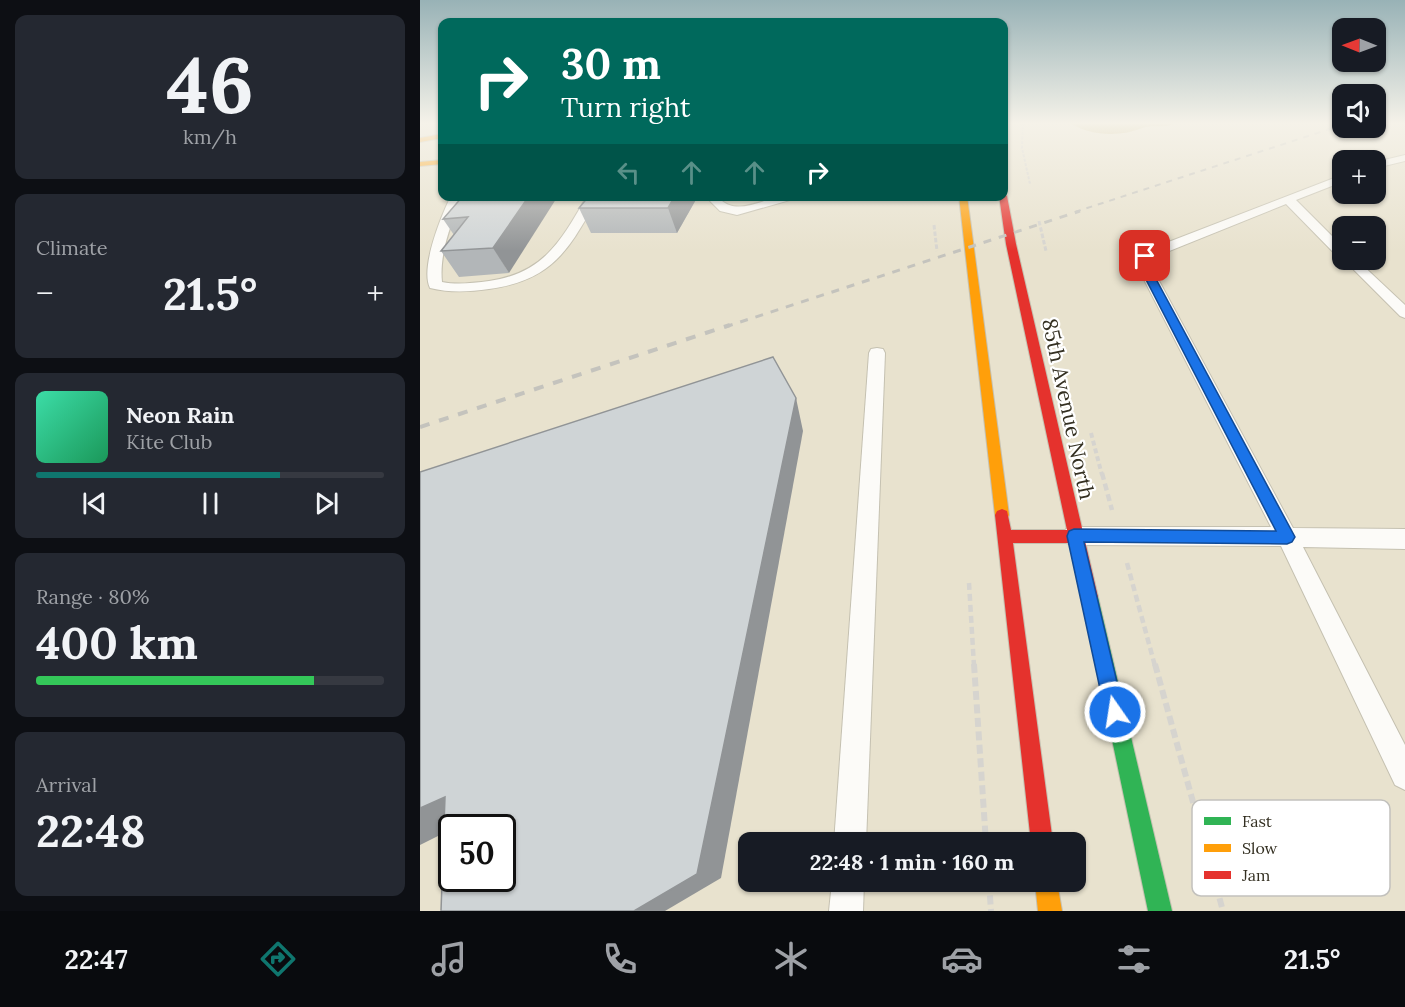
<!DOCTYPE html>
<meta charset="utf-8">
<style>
:root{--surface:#171b24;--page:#242831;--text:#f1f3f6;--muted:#9ea1a6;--line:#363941;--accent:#0f766e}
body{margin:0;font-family:Lora,serif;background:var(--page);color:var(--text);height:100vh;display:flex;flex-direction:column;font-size:22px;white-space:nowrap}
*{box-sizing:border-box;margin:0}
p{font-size:20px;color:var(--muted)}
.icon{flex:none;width:33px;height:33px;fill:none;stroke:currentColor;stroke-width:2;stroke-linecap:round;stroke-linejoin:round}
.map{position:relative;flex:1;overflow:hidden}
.sheet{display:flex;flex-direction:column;gap:15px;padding:15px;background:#0d0f14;width:420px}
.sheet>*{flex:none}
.banner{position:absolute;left:18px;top:18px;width:570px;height:183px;border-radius:12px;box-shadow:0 2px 4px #0004;background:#00695c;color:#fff;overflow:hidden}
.needle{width:39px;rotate:271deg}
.controls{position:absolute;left:912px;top:18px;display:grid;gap:12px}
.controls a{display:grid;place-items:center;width:54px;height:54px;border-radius:12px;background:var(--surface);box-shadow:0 2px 4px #0004;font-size:30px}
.speed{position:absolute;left:18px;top:814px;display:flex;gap:12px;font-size:30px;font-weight:700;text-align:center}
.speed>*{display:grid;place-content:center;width:78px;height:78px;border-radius:50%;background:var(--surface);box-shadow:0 2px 4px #0004;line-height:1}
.speed .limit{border:3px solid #111;border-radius:9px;background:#fff;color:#111}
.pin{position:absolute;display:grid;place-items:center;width:51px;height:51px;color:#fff;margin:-26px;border-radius:12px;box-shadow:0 3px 9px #0006}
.me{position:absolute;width:66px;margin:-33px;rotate:347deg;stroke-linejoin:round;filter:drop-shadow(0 0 4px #0008)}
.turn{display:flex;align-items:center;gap:21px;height:126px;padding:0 24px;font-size:27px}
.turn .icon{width:78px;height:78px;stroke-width:2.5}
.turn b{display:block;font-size:42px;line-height:51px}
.lanes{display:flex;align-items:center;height:57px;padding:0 24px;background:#0003;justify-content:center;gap:30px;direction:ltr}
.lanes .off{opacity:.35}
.big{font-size:45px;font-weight:800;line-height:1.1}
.sheet .widget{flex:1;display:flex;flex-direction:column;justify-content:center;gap:9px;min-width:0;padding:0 21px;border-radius:12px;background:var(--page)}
.sheet .dial{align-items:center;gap:0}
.dial b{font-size:78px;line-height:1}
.song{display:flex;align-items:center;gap:18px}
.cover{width:72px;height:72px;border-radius:9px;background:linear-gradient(135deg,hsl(160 70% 55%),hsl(150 70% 35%))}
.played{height:6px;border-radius:3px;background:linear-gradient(90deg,var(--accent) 70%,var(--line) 70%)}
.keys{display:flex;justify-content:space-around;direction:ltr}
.heat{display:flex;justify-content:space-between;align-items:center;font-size:33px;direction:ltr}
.charge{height:9px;border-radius:4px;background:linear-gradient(90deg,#34c759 80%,var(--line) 0)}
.trip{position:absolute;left:318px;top:832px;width:348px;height:60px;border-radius:12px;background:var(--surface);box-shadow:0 2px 4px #0004;font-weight:800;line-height:60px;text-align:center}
.dock{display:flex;height:96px;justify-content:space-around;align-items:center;background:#090b0e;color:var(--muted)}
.dock .icon{width:42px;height:42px}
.dock .active{color:var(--accent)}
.dock b{font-size:27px;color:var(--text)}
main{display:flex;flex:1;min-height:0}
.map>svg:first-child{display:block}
.water{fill:#c1ae6b}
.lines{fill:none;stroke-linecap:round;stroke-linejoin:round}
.lane-casing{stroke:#c5c1b1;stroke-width:2}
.fast-casing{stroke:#c5c1b1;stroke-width:2}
.slow-casing{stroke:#c5c1b1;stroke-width:2}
.jam-casing{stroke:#c5c1b1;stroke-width:2}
.path-far4{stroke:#d6d4cf;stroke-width:2;stroke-dasharray:3 1.5;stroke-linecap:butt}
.path-far3{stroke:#d6d4cf;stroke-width:3;stroke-dasharray:4.5 2;stroke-linecap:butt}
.path-far2{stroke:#d6d4cf;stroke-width:4;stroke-dasharray:5 3;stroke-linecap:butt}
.path-far1{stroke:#d6d4cf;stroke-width:4.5;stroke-dasharray:7 4;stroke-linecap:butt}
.path{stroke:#d6d4cf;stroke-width:6;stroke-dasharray:9 4.5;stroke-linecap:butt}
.lane{fill:#fcfbf8;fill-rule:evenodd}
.fast{fill:#30b455;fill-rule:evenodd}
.slow{fill:#ff9f0a;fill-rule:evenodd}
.jam{fill:#e5322d;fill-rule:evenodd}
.rail-far2{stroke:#c4c3bd;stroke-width:2;stroke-dasharray:6 6;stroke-linecap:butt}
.rail-far1{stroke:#c4c3bd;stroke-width:3;stroke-dasharray:8 8;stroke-linecap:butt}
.rail{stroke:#c4c3bd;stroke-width:4;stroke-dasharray:10 10;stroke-linecap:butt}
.wall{fill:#b2b6b8}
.shaded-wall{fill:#919496}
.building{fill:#cfd4d6;stroke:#919496;stroke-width:1.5;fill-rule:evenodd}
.route{fill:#1a73e8;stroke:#114b97;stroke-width:1.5}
.labels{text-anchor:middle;stroke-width:4.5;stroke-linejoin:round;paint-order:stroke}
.street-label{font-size:21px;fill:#343022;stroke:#fff}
.key{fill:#fff;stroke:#c2c1bd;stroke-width:1.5}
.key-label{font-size:16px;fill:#343022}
</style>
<main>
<section class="sheet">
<div class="widget dial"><b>46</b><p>km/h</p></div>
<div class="widget"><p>Climate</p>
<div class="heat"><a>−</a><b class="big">21.5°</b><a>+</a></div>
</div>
<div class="widget">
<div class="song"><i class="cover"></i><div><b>Neon Rain</b><p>Kite Club</p></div></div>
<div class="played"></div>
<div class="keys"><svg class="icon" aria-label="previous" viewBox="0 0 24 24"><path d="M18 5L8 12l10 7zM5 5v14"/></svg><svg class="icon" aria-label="pause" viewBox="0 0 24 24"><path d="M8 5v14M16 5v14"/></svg><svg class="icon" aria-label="next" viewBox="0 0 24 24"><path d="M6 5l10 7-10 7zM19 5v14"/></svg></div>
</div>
<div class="widget"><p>Range · 80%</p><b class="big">400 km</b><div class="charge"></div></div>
<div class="widget"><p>Arrival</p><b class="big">22:48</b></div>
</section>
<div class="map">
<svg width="985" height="911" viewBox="0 0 985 911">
<rect width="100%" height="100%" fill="#e8e2ce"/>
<path class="water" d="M650,123H755C744,129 733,124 722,128C701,137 670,136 650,123Z"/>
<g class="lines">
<defs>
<g id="lane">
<path d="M985,155V161L956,168V162Z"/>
<path d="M922,175V182L876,200L922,246V257L917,256L866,204L732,258L731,266L873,528L985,529V549L883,547L985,745V790L975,785L861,546L654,545L646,543L643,536L646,529L654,527H851L717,266L720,253Z"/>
<path d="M31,196H43C31,222 19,254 22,282C37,285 53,283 69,281C124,273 141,241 167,196H179C149,249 134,280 69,289C49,292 30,293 10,288C0,268 21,216 31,196Z"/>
<path d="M290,196H302L301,200C317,215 341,200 360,197C368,196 377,196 384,196L317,215L300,211L289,200Z"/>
<path d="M924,260H937L985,305V318L980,316Z"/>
<path d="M457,348L463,349L465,353L446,843H414L449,353L451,349Z"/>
<path d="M412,882H444L443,911H409Z"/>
</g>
<path id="fast" d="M670,589L676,592L678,597L752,911H728L662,597L664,592Z"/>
<g id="slow">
<path d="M22,134V138L0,142V138Z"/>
<path d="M22,160V164L0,166V162Z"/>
<path d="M539,196H547L589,515L587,519L582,521L577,519L575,515Z"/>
<path d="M615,882H637L642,911H618Z"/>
</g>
<path id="jam" d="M584,194L587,196L596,244L678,597L676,602L670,605L664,602L650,543H593L633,843H611L575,515L577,511L582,509L587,511L591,530H647L586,244L579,196H584Z"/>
</defs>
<use href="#lane" class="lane-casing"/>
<use href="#fast" class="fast-casing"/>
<use href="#slow" class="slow-casing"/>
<use href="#jam" class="jam-casing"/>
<path class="path-far4" d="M603,123L602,148L610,184"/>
<g class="path-far3">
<path d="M619,221L626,251"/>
<path d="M514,225L517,251"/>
</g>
<path class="path-far2" d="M671,433L682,475"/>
<g class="path-far1">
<path d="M682,473L692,510"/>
<path d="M707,563L735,666"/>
<path d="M549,583L554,666"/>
</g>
<g class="path">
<path d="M554,664L566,843"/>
<path d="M735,664L803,911"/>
<path d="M569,882L571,911"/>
</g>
<use href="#lane" class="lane"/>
<use href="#fast" class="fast"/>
<use href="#slow" class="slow"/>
<use href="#jam" class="jam"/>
<path class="rail-far2" d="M655,212L922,125"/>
<path class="rail-far1" d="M305,327L660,211"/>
<path class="rail" d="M0,427L310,325"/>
</g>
<g class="wall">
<path d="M43,196L89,273L39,277L21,251L34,235L23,219Z"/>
<path d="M278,196L257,233H171L159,208Z"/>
</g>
<g class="shaded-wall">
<path d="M109,196H138L89,273L73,248Z"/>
<path d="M255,196H278L257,233L248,208Z"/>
<path d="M376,398L383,431L301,878L245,911H214Z"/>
<path d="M25,797L32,829L0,845V808Z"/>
</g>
<g class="building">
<path d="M43,196H109L73,248L21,251L48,217L23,219Z"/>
<path d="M169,196H255L248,208H159Z"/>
<path d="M353,357L376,398L277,874L214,911H21L25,797L0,808V472ZM32,828H82V879H32Z"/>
</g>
<linearGradient id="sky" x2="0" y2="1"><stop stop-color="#98b2b6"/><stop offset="0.49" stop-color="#f5f2e9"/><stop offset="1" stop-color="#f5f2e9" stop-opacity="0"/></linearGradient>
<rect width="985" height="251" fill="url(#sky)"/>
<path class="route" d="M725,253L729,256V266L875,537L872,542L867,544L664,542L704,712L702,719L695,722L688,719L685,712L647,536L649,531L654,529L856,531L719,266L720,256Z"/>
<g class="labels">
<g class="street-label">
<text transform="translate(648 409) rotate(78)" y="7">85th Avenue North</text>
</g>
</g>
<rect x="772" y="800" width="198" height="96" rx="9" class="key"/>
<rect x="784" y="817" width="27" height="8" fill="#30b455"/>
<rect x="784" y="844" width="27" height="8" fill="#ff9f0a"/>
<rect x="784" y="871" width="27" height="8" fill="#e5322d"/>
<g class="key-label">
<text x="822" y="827">Fast</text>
<text x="822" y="854">Slow</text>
<text x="822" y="881">Jam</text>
</g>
</svg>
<div class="controls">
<a><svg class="needle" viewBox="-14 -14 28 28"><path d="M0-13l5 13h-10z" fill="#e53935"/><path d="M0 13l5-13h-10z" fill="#9ea1a6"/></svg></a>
<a><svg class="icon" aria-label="sound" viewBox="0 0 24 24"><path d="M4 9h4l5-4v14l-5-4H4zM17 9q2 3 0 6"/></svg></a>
<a>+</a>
<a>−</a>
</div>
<div class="speed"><div class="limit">50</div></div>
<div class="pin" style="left:725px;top:256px;background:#d93025"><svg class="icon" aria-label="arrive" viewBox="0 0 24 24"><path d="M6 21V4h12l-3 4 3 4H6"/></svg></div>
<svg class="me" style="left:695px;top:712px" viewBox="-20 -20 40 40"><circle r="17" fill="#1a73e8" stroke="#fff" stroke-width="3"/><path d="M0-11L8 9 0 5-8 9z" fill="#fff"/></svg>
<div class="trip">22:48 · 1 min · 160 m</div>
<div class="banner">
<div class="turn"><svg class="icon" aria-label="right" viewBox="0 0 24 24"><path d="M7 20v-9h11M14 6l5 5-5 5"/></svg><div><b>30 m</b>Turn right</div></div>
<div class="lanes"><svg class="icon off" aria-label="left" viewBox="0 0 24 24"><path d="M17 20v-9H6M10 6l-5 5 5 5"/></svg><svg class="icon off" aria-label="ahead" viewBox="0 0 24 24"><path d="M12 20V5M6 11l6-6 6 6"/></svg><svg class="icon off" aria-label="ahead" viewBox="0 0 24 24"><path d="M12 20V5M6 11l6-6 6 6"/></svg><svg class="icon" aria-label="right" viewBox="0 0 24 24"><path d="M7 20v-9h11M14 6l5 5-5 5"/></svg></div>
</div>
</div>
</main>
<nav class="dock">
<b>22:47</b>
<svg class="icon active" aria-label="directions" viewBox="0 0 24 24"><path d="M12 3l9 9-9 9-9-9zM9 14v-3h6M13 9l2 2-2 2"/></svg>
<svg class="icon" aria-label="music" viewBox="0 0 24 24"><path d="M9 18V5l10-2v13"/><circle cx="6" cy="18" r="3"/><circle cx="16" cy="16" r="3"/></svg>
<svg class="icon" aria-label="phone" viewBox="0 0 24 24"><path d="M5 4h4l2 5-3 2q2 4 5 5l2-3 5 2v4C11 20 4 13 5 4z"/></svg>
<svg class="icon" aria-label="climate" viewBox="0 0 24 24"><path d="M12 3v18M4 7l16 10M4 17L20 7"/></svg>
<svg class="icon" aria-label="car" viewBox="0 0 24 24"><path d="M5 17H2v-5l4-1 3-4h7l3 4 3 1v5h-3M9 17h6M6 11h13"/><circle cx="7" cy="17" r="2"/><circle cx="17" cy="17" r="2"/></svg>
<svg class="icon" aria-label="filters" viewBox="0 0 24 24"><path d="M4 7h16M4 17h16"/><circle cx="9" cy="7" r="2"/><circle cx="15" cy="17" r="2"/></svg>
<b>21.5°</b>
</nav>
